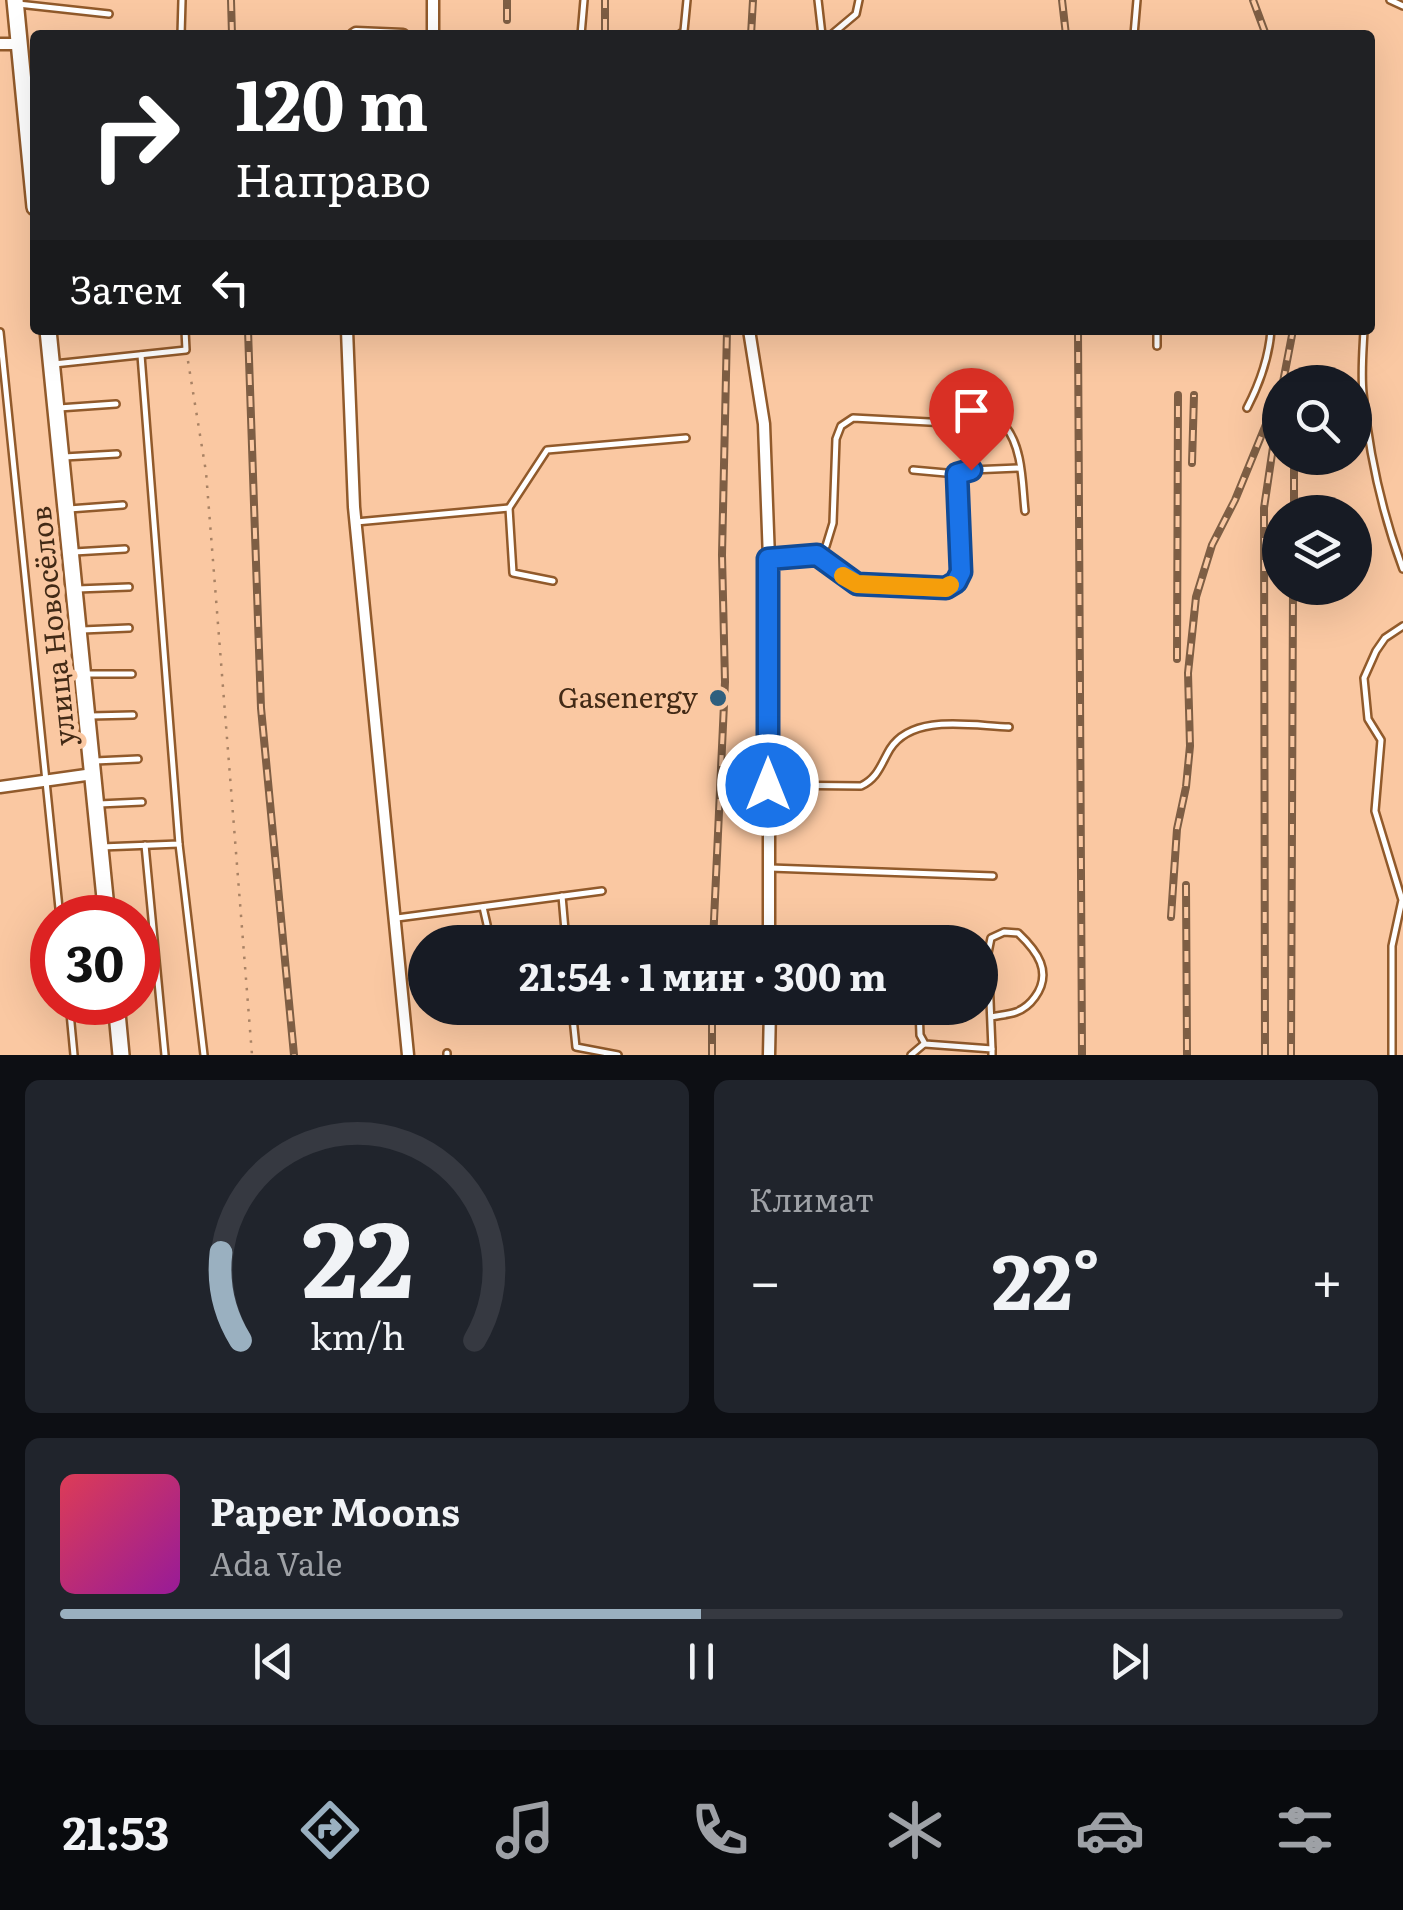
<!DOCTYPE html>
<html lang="ru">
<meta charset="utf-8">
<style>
:root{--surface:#171b24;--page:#20242c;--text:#f1f3f6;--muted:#9ea1a6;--line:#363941;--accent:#9ab0c0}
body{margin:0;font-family:Literata,serif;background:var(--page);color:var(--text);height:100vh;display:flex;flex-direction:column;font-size:38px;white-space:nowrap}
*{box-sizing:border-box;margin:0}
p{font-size:32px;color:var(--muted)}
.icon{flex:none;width:55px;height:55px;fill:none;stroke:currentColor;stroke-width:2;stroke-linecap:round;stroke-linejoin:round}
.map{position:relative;height:1055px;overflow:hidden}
.side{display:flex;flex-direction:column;gap:25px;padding:25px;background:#0d0f14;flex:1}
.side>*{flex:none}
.guide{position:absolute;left:30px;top:30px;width:1345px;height:305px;border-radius:10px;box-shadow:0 10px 40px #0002;background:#202124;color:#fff;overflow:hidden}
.buttons{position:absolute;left:1262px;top:365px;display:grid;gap:20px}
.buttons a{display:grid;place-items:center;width:110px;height:110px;border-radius:50%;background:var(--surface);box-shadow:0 10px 40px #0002;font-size:50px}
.speed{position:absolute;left:30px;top:895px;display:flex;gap:20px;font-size:50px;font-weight:700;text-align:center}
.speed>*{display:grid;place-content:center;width:130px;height:130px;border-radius:50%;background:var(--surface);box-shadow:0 10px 40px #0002;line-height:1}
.speed .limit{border:15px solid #d22;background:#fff;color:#111}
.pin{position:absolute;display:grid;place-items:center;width:85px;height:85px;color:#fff;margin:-102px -42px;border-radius:50% 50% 50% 0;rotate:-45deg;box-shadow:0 0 10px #0007}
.pin .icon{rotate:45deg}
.me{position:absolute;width:110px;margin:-55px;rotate:0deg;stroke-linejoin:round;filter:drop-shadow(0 0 8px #0008)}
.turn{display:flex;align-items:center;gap:35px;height:210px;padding:0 40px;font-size:45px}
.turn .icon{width:130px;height:130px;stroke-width:2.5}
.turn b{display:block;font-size:70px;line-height:85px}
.then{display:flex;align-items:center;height:95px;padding:0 40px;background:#0003;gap:20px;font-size:38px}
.big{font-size:75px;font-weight:700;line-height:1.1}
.side .card{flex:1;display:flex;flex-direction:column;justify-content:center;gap:15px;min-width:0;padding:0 35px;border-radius:15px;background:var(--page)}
.side .dial{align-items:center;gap:0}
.dial svg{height:260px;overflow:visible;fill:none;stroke:var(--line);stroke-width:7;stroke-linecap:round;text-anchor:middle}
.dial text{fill:var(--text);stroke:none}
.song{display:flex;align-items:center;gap:30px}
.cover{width:120px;height:120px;border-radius:15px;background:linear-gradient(135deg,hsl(350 70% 55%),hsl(300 70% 35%))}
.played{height:10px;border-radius:5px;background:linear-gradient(90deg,var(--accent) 50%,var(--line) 50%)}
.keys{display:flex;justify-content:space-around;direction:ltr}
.heat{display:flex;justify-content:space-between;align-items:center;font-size:55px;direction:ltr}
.side .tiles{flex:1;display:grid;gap:25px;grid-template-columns:1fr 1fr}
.card:last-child{grid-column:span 2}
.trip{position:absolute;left:408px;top:925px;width:590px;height:100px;border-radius:50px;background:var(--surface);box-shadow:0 10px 40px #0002;font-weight:700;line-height:100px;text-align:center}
.tab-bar{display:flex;height:160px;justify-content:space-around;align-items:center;background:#090b0e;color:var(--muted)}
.tab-bar .icon{width:70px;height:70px}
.tab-bar .active{color:var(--accent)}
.tab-bar b{font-size:45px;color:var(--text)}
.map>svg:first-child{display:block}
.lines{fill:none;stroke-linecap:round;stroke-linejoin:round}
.lane-casing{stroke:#915a2b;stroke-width:10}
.street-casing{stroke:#915a2b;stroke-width:15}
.secondary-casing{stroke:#915a2b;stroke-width:20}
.path{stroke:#a88264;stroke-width:2.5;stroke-dasharray:2.5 8;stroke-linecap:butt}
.lane{stroke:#fff;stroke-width:5}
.street{stroke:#fff;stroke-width:10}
.secondary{stroke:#fff;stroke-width:15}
.rail-casing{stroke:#7e5e44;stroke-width:8}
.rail{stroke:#fac8a2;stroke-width:4;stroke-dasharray:11;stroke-linecap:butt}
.route-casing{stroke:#114b97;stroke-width:25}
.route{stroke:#1a73e8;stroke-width:18}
.slow{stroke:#f59e0b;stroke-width:18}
.poi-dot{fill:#2f5f7e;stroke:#fac8a2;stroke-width:4}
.labels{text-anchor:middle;stroke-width:10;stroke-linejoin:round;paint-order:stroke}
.street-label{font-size:28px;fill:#422a16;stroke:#fac8a2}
.poi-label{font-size:28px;fill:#422a16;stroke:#fac8a2;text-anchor:end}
</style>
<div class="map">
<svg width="1403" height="1055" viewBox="0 0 1403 1055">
<rect width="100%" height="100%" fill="#fac8a2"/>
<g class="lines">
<defs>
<g id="lane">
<path d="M818,0L822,35"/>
<path d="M1390,0L1403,6"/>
<path d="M18,4L109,14"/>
<path d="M181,35L182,0"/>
<path d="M581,35L584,0"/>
<path d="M679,35L684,31L687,0"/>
<path d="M831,35L856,14L859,0"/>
<path d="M1134,35L1137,0"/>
<path d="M1364,330C1363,351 1361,372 1363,393C1369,453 1382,513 1403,569"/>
<path d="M0,332L60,918"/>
<path d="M1157,346V330"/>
<path d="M54,364L186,350L185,330"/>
<path d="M59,408L116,404"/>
<path d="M1247,408C1260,383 1269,357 1271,330"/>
<path d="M64,457L117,454"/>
<path d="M913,470L957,474"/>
<path d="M509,508L547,450L686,438"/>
<path d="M69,509L123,505"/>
<path d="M356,522L509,508L513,573L553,581"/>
<path d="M74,552L125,549"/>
<path d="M817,555L857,585L946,588L955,581L961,572L957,474L971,470L1020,468"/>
<path d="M772,559L817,555L826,546L833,523L836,439L841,426L853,418L1005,426C1023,448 1022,484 1025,511"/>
<path d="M77,589L129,587"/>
<path d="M82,630L129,628"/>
<path d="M87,674H132"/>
<path d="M90,716L133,715"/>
<path d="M95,761L138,759"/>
<path d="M770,785L861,786C878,778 881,764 890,749C913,713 972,726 1009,727"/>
<path d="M99,804L142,802"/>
<path d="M179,844L204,1055"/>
<path d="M145,845L165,1055"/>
<path d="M101,847L179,844L141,355"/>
<path d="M770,868L993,876"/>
<path d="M562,896L566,942"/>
<path d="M483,907L491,942"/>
<path d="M397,918L602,891"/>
<path d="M69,1002L74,1055"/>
<path d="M572,1008L576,1047L618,1055"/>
<path d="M919,1008L920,1035L925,1044L992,1049V1055"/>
<path d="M991,1017C999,1015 1008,1015 1016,1012C1024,1009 1030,1004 1035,997C1053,972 1037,951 1018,933L1004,932L991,938L988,953L992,1049"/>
<path d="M447,1053V1055"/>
<path d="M911,1055L924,1044"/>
<path d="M1392,1055V946L1402,900L1375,811L1381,740L1368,719L1364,678L1376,651L1385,638L1403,626"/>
</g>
<g id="street">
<path d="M433,0V35"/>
<path d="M353,35L356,33L403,35"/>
<path d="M0,44H20"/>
<path d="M347,330L354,507L408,1055"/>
<path d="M749,330L764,424L769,559V942"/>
<path d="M0,787L93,774"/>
<path d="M769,1055L770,1008"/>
</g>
<g id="secondary">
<path d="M15,0L35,207"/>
<path d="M48,330L107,918"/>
<path d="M116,1002L121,1055"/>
</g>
</defs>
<use href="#lane" class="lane-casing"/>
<use href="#street" class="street-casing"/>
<use href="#secondary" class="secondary-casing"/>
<path class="path" d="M188,361L206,472L252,1055"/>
<use href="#lane" class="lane"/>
<use href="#street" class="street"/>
<use href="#secondary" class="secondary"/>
<defs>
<g id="rail">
<path d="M231,0L232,35"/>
<path d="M1062,0L1066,35"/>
<path d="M1253,0L1266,35"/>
<path d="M507,20V0"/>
<path d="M605,30V0"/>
<path d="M751,35L753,0"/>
<path d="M248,330L261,708L294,1055"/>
<path d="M1078,330L1082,1055"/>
<path d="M1283,382L1293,330"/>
<path d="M1192,463L1194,395"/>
<path d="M1294,512V458"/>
<path d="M1177,659L1178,395"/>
<path d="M1186,885L1187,1055"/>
<path d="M1171,917L1177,829L1186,787L1190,746L1188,673L1196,597L1212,545L1235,500L1267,422"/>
<path d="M713,942L725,682L722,555L727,330"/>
<path d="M712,1055V1008"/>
<path d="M1265,1055L1264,508L1280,400"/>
<path d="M1291,1055L1293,588"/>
</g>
</defs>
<use href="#rail" class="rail-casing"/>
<use href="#rail" class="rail"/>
</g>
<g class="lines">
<defs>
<path id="route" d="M768,785V559L817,555L857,584L946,588L956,582L961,572L957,474L971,470"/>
</defs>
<use href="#route" class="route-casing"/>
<use href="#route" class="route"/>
<path class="slow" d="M843,576L857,584L946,588L950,585"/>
</g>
<circle class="poi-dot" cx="718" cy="698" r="10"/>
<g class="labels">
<g class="street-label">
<text transform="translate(53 626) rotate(-96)" y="10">улица Новосёлов</text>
</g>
<g class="poi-label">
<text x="698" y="708">Gasenergy</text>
</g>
</g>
</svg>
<div class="buttons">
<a><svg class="icon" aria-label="search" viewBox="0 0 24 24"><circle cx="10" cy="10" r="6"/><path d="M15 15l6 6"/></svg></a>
<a><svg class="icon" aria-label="layers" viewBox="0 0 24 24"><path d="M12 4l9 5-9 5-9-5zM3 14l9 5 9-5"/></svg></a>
</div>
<div class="speed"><div class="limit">30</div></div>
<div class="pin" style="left:971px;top:470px;background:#d93025"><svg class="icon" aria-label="arrive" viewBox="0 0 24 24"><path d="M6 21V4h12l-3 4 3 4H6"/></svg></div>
<svg class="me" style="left:768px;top:785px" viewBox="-20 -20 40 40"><circle r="17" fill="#1a73e8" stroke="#fff" stroke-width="3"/><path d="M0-11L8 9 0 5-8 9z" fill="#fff"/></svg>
<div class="trip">21:54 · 1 мин · 300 m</div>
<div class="guide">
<div class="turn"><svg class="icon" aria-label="right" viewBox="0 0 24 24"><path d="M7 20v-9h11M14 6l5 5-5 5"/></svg><div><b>120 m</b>Направо</div></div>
<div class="then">Затем<svg class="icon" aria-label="left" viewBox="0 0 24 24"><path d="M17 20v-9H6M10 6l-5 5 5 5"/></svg></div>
</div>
</div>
<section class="side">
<div class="tiles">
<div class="card dial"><svg viewBox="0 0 100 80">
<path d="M14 69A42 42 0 1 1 86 69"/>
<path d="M14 69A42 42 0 0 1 8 42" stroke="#9ab0c0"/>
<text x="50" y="56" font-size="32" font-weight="700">22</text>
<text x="50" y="72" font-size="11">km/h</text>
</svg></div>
<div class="card"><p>Климат</p>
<div class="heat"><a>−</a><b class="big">22°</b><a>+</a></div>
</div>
<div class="card">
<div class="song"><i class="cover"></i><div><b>Paper Moons</b><p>Ada Vale</p></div></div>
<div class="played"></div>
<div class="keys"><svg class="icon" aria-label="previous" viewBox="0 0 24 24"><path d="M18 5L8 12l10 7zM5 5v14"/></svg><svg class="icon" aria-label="pause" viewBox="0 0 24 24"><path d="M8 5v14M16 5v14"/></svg><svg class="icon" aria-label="next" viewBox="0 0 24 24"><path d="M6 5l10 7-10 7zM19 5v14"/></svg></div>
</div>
</div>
</section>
<nav class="tab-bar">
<b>21:53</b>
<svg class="icon active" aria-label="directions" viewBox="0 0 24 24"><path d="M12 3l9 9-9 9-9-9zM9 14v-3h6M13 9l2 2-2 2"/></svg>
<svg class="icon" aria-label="music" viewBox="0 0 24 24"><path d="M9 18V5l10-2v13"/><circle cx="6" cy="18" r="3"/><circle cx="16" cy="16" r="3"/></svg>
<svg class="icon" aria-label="phone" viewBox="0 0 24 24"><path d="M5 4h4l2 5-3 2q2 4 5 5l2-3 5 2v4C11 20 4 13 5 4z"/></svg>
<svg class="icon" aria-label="climate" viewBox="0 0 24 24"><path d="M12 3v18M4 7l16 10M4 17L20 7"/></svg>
<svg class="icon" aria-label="car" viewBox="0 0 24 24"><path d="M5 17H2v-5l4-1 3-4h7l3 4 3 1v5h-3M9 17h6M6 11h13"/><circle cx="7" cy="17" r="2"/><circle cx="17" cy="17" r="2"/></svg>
<svg class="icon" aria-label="filters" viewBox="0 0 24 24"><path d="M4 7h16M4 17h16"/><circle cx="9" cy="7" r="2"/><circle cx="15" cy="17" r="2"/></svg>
</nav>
